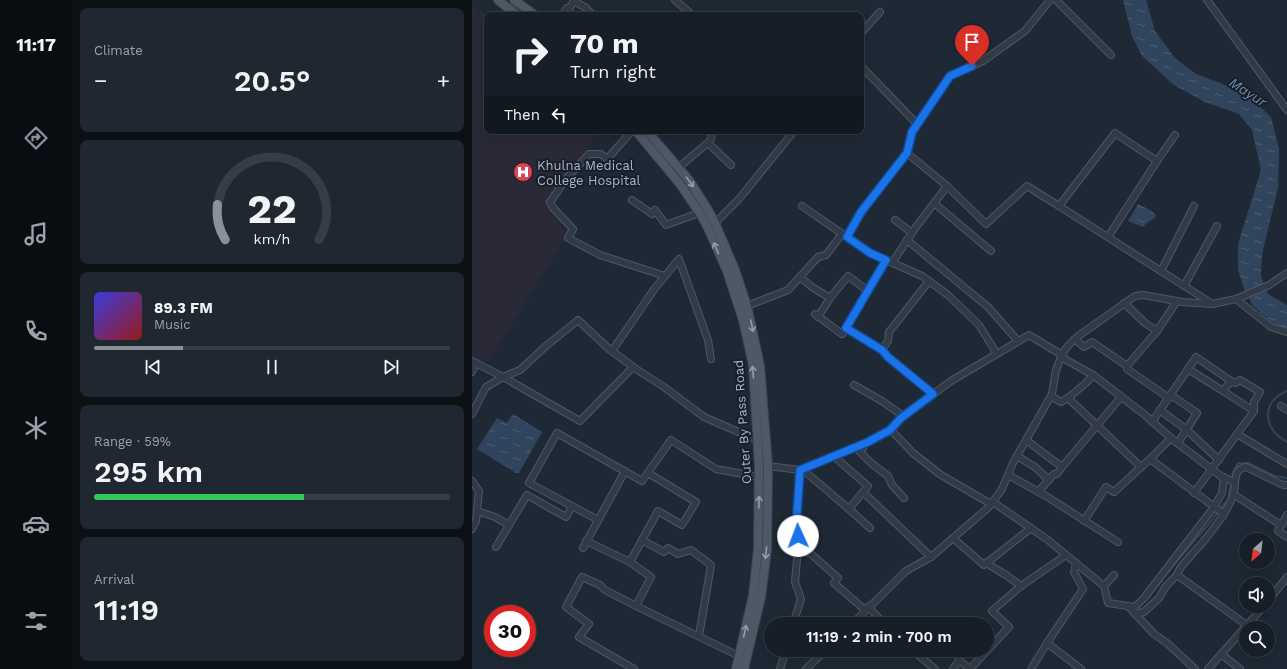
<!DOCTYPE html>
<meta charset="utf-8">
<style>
:root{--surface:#161f28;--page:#1f2730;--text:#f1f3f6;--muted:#9ea2a8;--line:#353d45;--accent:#8c9099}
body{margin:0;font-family:"Work Sans",sans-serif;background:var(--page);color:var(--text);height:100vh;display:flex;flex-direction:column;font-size:15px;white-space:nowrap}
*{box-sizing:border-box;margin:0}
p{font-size:13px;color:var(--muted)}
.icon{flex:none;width:22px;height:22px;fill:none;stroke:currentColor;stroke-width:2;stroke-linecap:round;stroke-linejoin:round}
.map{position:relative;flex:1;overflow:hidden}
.details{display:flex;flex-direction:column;gap:8px;padding:8px;background:#0c1116;width:400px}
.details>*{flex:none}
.hud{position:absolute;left:12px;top:12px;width:380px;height:122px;border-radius:8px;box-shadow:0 4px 16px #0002,0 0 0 1px var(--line);background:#161f28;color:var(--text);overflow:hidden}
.needle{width:26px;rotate:208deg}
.fabs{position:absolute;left:767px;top:533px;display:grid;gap:8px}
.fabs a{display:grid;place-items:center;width:36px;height:36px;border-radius:50%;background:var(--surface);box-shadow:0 4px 16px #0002,0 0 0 1px var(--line);font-size:20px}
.speed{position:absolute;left:12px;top:605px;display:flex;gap:8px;font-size:20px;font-weight:700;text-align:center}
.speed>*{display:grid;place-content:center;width:52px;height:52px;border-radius:50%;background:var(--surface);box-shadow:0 4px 16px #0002,0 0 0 1px var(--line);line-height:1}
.speed .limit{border:6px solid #d22;background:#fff;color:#111}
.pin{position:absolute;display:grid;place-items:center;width:34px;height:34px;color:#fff;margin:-41px -17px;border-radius:50% 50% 50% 0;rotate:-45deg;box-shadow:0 0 4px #0007}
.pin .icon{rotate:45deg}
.me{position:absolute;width:44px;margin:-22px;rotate:358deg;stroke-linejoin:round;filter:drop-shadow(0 0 3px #0008)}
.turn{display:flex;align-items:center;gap:14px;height:84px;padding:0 20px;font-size:18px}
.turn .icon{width:52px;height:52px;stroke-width:2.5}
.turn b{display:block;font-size:28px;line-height:34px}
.then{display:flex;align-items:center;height:38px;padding:0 20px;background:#0003;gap:8px;font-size:15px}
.big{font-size:30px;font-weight:600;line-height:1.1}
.details .widget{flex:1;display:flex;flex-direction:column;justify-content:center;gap:6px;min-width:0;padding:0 14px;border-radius:8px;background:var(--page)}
.details .dial{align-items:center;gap:0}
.dial svg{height:104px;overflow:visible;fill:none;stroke:var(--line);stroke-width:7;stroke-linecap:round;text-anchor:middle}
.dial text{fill:var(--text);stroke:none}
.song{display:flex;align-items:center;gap:12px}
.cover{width:48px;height:48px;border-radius:6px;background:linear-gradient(135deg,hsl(240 70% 55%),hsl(0 70% 35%))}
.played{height:4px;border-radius:2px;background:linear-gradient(90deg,var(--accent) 25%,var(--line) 25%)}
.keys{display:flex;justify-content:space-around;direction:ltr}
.heat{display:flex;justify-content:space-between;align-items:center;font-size:22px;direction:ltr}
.charge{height:6px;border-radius:3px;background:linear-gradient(90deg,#34c759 59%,var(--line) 0)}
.trip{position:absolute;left:292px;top:617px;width:230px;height:40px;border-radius:20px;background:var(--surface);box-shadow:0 4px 16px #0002,0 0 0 1px var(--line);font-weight:600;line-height:40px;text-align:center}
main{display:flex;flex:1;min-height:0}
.tab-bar{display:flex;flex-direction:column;width:72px;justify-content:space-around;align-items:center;background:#090c10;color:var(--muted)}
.tab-bar .icon{width:28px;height:28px}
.tab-bar .selected{color:var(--accent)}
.tab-bar b{font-size:18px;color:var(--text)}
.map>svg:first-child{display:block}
.medical{fill:#2a2937}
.water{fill:url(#water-ripples)}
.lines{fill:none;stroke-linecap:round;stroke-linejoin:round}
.stream{stroke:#30455d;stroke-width:2}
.minor-casing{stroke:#4e5864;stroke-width:8}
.major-casing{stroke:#3d4652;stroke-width:10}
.minor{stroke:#313a46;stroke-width:6}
.major{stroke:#4f5966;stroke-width:8}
.oneway{stroke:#939eac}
.route-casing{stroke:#114b97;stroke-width:10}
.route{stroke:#1a73e8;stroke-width:7}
.labels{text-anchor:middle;stroke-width:4;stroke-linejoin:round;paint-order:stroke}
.poi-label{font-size:13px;fill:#aab5c3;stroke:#171f2a;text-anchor:start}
.street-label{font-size:13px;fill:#aab5c3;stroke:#171f2a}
.water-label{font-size:14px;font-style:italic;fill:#718ead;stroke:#171f2a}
</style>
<main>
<nav class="tab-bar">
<b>11:17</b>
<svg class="icon selected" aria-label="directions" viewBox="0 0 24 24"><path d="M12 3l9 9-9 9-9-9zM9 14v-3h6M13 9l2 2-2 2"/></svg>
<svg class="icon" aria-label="music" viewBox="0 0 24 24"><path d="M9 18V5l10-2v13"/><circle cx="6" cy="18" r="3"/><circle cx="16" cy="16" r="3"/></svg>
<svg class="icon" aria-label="phone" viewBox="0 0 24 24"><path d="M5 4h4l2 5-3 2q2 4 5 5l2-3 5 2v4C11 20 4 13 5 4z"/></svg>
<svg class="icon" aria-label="climate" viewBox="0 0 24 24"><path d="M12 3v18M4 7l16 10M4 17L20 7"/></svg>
<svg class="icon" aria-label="car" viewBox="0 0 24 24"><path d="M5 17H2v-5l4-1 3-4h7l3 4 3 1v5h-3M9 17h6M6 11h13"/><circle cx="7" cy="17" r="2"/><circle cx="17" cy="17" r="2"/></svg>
<svg class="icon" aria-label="filters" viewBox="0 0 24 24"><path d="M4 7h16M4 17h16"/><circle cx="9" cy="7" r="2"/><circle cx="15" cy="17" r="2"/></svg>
</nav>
<section class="details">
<div class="widget"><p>Climate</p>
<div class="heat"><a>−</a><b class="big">20.5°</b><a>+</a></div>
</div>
<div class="widget dial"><svg viewBox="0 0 100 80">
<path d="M14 69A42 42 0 1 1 86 69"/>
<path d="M14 69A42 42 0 0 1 8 42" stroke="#8c9099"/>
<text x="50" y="56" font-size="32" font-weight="700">22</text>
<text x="50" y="72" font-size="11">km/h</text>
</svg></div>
<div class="widget">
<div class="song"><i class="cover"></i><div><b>89.3 FM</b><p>Music</p></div></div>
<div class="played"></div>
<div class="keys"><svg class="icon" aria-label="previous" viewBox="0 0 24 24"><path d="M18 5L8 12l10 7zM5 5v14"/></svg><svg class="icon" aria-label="pause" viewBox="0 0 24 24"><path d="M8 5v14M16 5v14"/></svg><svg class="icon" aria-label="next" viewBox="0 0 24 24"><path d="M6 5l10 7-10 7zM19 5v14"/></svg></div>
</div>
<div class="widget"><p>Range · 59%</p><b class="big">295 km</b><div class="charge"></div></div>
<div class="widget"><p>Arrival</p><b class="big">11:19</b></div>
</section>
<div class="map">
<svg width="815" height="669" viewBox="0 0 815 669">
<defs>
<pattern id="water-ripples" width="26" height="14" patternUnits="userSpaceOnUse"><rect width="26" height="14" fill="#30455d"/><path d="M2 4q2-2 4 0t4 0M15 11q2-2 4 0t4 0" fill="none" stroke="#4b5e73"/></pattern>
</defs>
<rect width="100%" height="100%" fill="#1e2935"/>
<path class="medical" d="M0,5L15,15V131H126L78,213L96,234L16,362L0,355Z"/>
<g class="water">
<path d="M651,0H674L683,31L703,58L724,74L746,82L777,96L799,117L807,149L806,188L790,254L789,276L796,294L815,305V329L802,324L781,306L772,289L766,270V244L789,170L780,130L767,114L733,102L702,85L670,56L660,36Z"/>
<path d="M666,204L680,211L684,216C680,221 675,222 671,227L656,221Z"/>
<path d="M41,414L70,432L47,473H44L5,449L25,418L35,423Z"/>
</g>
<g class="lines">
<g class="stream">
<path d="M815,391C788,402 791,429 815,442"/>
<path d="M760,479L761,472L766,463H776L803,476L815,478"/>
<path d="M672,602L677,597L700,567L740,520L756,499L759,483"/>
</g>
<defs>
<g id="minor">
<path d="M203,0L220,15"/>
<path d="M584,0L639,55"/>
<path d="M735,0L815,110"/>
<path d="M102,1L114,8L121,15"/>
<path d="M90,15L95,8L97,9L102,1L101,0"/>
<path d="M389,33L408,12"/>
<path d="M389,66L445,124"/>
<path d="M160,131L135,159L129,154H117L94,179L78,202L82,209L101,229L96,238L128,255L193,276"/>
<path d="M236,143L259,165"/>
<path d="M435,153L440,132L478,76L511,61L553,31L578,0"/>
<path d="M685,161L703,135"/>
<path d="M206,168L238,141L240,135L236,131"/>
<path d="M160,200L180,214L183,210L194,225L227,213"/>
<path d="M462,203L519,251"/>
<path d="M330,206L398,253L450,276L476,295L507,325L525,354"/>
<path d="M423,220L440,233"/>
<path d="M243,223L267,199L322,131"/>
<path d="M375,237L389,213L435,153L475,186L514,224L555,186L587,206"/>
<path d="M636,237L685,161L643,133L587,206L739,303"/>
<path d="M435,240L516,307L546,341"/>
<path d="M414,260L374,328L410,350L416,357L461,394"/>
<path d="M420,263L444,227L475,186"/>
<path d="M689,271L722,206"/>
<path d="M815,273L797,285L764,299L799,327L815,332"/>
<path d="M328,277L340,287L358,298L346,317"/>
<path d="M712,286L745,226"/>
<path d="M358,298L376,276L396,291"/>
<path d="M652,303L673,323L685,331L705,301"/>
<path d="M275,306L316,290L346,257L354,255L370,234"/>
<path d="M343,314L370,334L374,328"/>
<path d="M603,339L612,347L620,342L655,366L685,331"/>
<path d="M410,350L416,341L417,332L457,281"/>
<path d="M140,351L183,288L207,259L236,340L239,359"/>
<path d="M589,357L621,375L673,415L700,439L750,477L763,482"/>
<path d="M0,361L31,377L108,421L161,367"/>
<path d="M655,366V369L697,398"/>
<path d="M716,369L724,357L759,381"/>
<path d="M0,372L4,363"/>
<path d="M382,385L410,401L431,416"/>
<path d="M751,391L782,411"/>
<path d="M699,395L725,413L706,443"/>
<path d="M579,396L589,402L596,398L669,467L678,459"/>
<path d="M596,398L614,383L621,375"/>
<path d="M809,406L815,410"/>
<path d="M688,410L715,430L747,460"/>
<path d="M0,414L14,387L31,377L48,370L74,346L106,320L137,349L164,369L192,387L232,417L285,440"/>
<path d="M680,422L716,369L751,391L759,381L763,383L768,380L788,392L782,402V411L722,493"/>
<path d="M419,430L429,418L479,381L557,335L590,355"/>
<path d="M765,434L815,464"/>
<path d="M699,438L678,459L752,514"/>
<path d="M554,440L590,467L649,397"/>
<path d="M389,444L391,448L387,451L399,463L416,476L420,485L432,498"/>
<path d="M362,456L374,467L396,486L377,509L398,528"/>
<path d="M545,456L563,467L577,480"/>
<path d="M296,466L328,470L396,442L419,430L441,453L469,475L519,504"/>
<path d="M330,469L378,510"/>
<path d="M536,475L574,496L646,542"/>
<path d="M0,481L7,491L4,521L0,529"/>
<path d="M391,492L459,557"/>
<path d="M566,492L582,474H585L590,467"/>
<path d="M761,494L809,525"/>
<path d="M521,502L576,540L594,555"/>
<path d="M5,511L23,517L37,525"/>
<path d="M815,515L806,531L815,537"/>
<path d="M126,520L57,483L85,433L170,481L199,440L244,469L287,477"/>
<path d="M612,521L634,487L642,492L669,467"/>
<path d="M481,538L512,565L559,528"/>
<path d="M170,540L192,552L196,548L206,554L219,550L239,565L227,636"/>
<path d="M114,541L158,562"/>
<path d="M24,547L55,495L94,517L100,507"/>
<path d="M111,548L153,471"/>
<path d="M326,551L338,553L366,578L362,583L393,610"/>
<path d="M514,563L534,575L549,586"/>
<path d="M604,563L602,572L611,589L575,643L609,669"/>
<path d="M632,586L642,575"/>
<path d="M796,601L815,577"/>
<path d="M164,606L179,577L158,562L186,511L210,525L224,502L176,473"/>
<path d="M656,606L663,607L672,598L742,507L750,493L752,477"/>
<path d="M396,607L413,624"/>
<path d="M663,614L672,612L687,598L694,586L705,575"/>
<path d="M321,624L329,599L323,582L326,548L325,513L328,470"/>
<path d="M380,624L434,571L459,557L517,507L530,489L541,463L580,394L584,370L589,357L594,348L605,337L663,296L671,295L710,302L740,304L764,299"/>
<path d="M776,626L705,575C708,565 715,561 721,553C732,542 743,527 752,514C755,508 761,499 762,492C764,482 761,469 774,467L811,485H815"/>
<path d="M440,650L463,669"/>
<path d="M749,654L768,669"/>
<path d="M162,669L107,637L117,624L94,607L110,577L128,585L133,590L164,606L267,656"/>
<path d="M308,669L314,650"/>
<path d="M334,669L354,650"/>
<path d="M481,669L487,660L498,669L537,627L520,611L549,586L594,555L632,586L636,603L656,606L682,634L695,643L723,669"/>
<path d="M559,669L575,643"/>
<path d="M736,669L792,606"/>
</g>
<g id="major">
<path d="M26,0L45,15"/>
<path d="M42,0L63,15"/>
<path d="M164,131L208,184L229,215L236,228L255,271L271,320L281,365L287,465L286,549L281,596L264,669"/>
<path d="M175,131L217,180L236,210L243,223L263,270L275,306L288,366L296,466L295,550L289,597L272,669"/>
</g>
</defs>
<use href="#minor" class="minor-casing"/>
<use href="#major" class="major-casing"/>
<use href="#minor" class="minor"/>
<use href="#major" class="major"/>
</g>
<defs><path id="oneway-shaft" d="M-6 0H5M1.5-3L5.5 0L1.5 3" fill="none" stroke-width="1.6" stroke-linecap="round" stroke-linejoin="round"/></defs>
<g class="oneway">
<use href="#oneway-shaft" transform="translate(218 182) rotate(54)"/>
<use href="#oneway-shaft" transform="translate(244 248) rotate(-114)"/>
<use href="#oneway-shaft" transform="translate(280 326) rotate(78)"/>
<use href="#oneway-shaft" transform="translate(281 372) rotate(-94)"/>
<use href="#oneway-shaft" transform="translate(287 502) rotate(-89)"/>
<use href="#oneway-shaft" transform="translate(294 553) rotate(96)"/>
<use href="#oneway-shaft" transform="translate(273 631) rotate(-77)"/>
</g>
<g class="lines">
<defs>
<path id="route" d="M326,536L325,513L328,470L396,442L418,430L429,418L461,394L416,357L410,350L374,328L414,260L398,253L375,237L389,212L435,153L440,132L478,76L500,66"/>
</defs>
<use href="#route" class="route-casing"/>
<use href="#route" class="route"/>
</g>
<defs>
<symbol id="hospital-disc" viewBox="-11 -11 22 22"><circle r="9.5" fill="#e0444e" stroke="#171f2a"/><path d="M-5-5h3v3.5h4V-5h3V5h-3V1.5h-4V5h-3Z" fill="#fff"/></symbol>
</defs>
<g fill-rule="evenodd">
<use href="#hospital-disc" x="40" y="161" width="22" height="22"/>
</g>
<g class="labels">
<g class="poi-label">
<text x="65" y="170">Khulna Medical<tspan x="65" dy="15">College Hospital</tspan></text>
</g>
<g class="street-label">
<text transform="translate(270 422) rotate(-94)" y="5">Outer By Pass Road</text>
</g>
<g class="water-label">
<text transform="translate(776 92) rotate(33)" y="5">Mayur</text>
</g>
</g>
</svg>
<div class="fabs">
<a><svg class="needle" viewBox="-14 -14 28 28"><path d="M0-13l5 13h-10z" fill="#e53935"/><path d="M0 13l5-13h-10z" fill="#9ea2a8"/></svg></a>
<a><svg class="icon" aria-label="sound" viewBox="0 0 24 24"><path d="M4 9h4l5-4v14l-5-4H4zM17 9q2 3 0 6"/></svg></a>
<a><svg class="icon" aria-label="search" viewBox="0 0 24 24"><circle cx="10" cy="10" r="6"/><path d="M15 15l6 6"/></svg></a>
</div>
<div class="speed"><div class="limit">30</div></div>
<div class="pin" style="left:500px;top:66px;background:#d93025"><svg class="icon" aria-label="arrive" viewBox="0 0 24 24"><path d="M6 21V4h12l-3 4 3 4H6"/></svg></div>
<svg class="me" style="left:326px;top:536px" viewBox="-20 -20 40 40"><circle r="19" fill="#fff"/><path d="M0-13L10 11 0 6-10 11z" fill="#1a73e8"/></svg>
<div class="trip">11:19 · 2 min · 700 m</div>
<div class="hud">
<div class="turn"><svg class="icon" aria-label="right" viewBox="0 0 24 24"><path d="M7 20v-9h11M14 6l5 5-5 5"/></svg><div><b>70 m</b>Turn right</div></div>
<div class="then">Then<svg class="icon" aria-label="left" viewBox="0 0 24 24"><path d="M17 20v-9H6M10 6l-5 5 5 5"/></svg></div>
</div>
</div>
</main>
